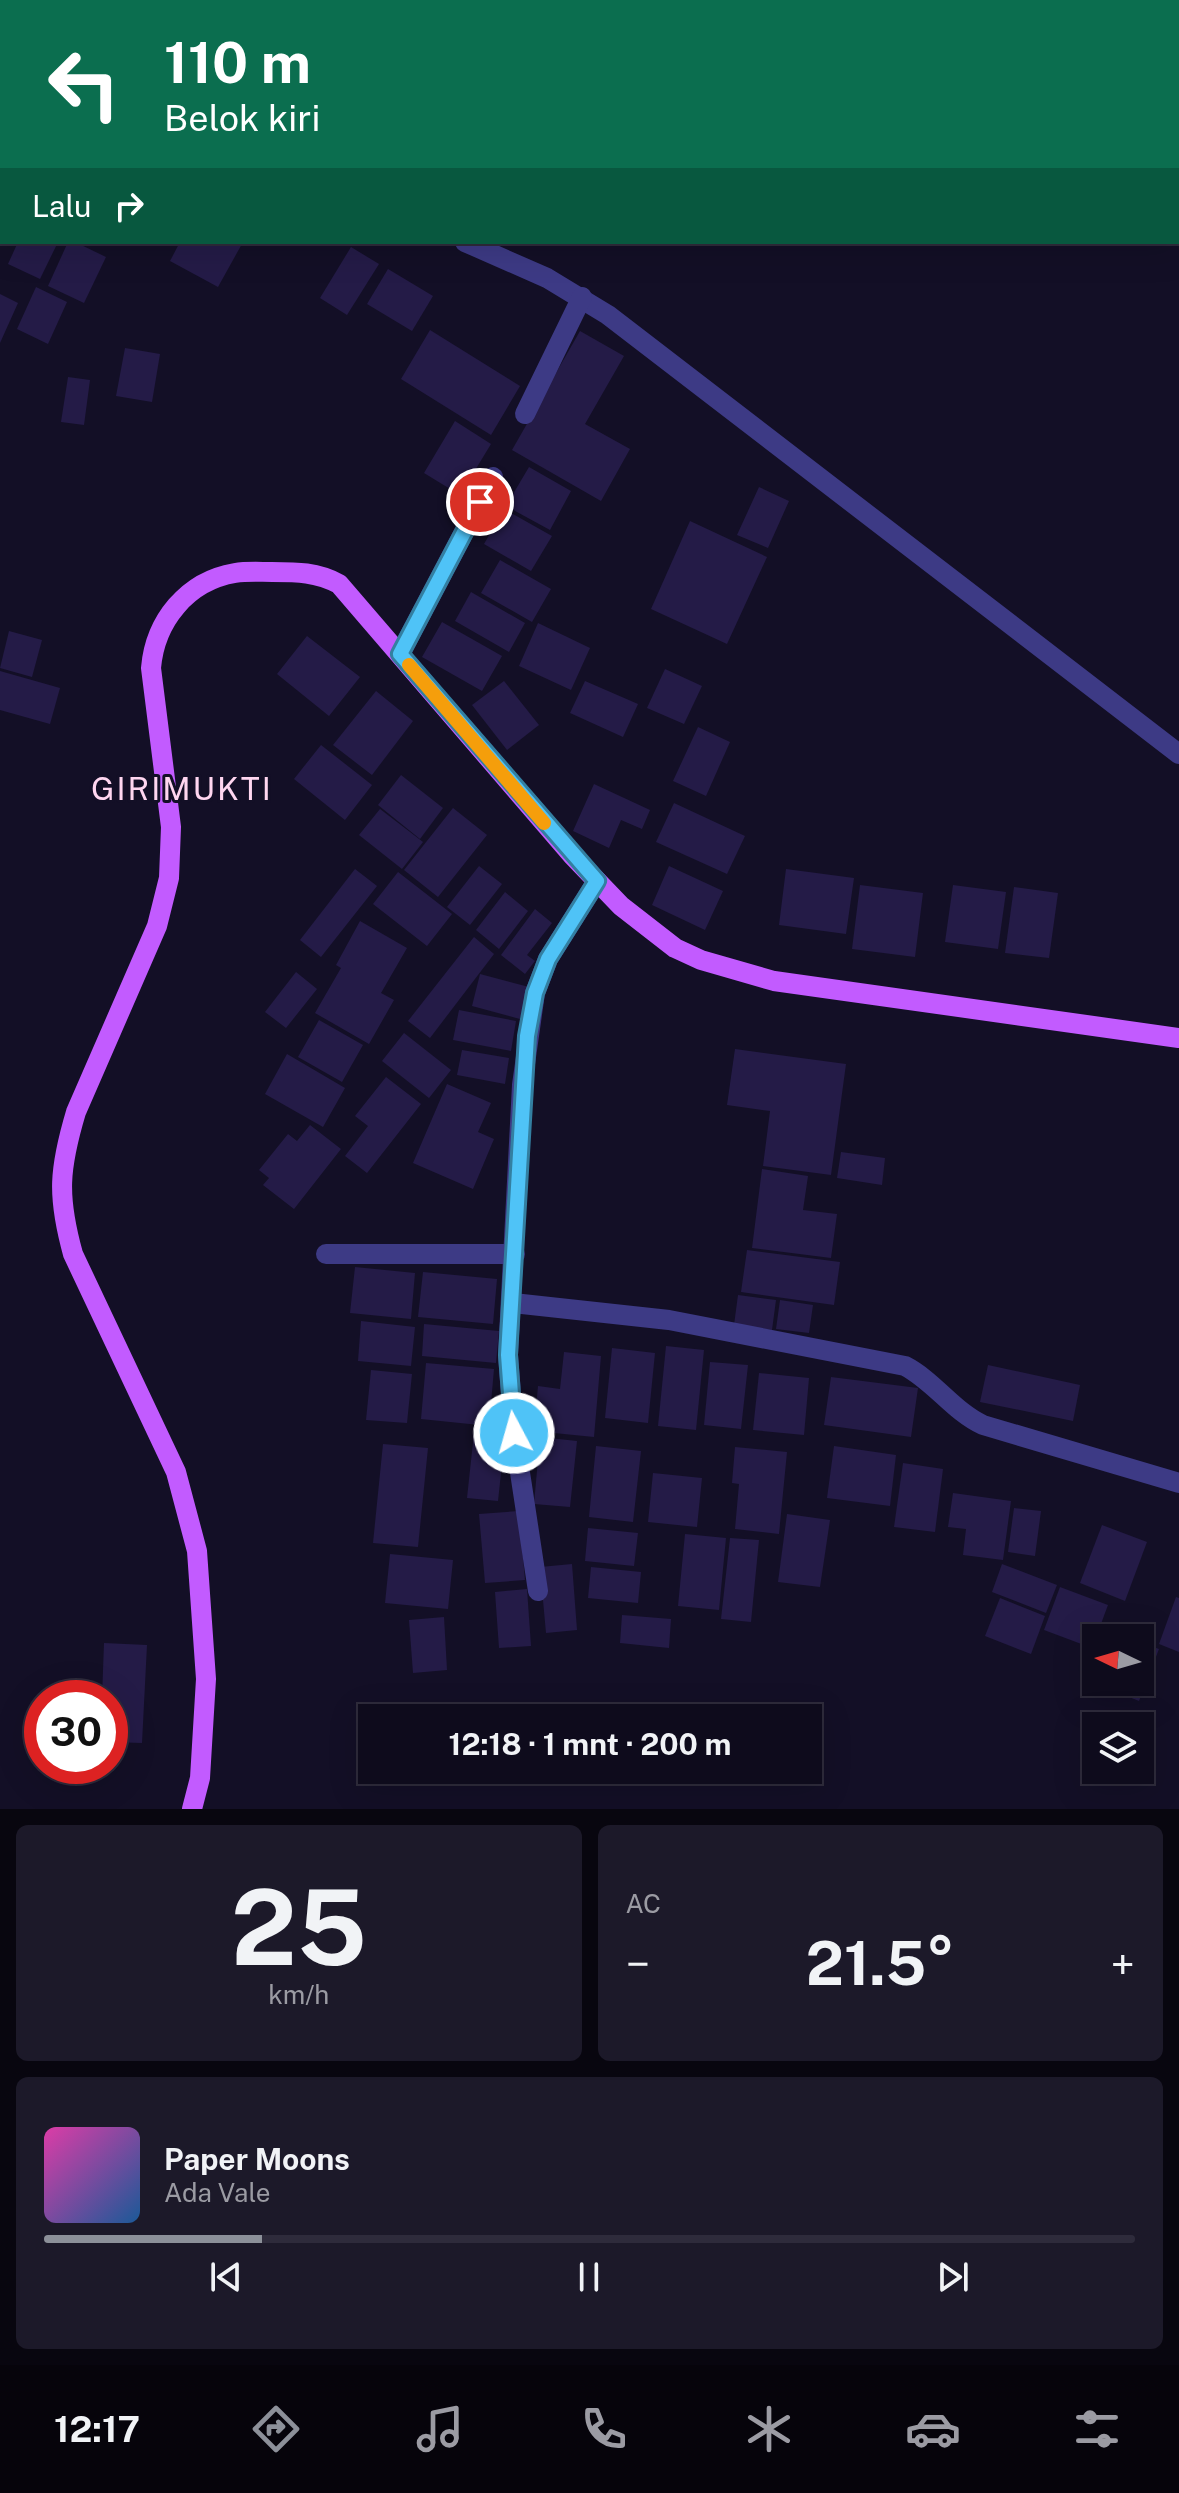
<!DOCTYPE html>
<html lang="id">
<meta charset="utf-8">
<style>
:root{--surface:#0e0b1c;--page:#1c1929;--text:#f1f3f6;--muted:#9b9ba3;--line:#2e2b3b;--accent:#8c9099}
body{margin:0;font-family:"Public Sans",sans-serif;background:var(--page);color:var(--text);height:100vh;display:flex;flex-direction:column;font-size:30px;white-space:nowrap}
*{box-sizing:border-box;margin:0}
p{font-size:26px;color:var(--muted)}
.icon{flex:none;width:44px;height:44px;fill:none;stroke:currentColor;stroke-width:2;stroke-linecap:round;stroke-linejoin:round}
.map{position:relative;height:1809px;overflow:hidden}
.details{display:flex;flex-direction:column;gap:16px;padding:16px;background:#08060f;flex:1}
.details>*{flex:none}
.top-card{position:absolute;left:0px;top:0px;width:1180px;height:244px;box-shadow:0 8px 32px #0002,0 0 0 2px var(--line);background:#0b6e4f;color:#fff;overflow:hidden}
.needle{width:52px;rotate:275deg}
.buttons{position:absolute;left:1082px;top:1624px;display:grid;gap:16px}
.buttons a{display:grid;place-items:center;width:72px;height:72px;border-radius:0px;background:var(--surface);box-shadow:0 8px 32px #0002,0 0 0 2px var(--line);font-size:40px}
.speed{position:absolute;left:24px;top:1680px;display:flex;gap:16px;font-size:40px;font-weight:700;text-align:center}
.speed>*{display:grid;place-content:center;width:104px;height:104px;border-radius:50%;background:var(--surface);box-shadow:0 8px 32px #0002,0 0 0 2px var(--line);line-height:1}
.speed .limit{border:12px solid #d22;background:#fff;color:#111}
.pin{position:absolute;display:grid;place-items:center;width:68px;height:68px;color:#fff;margin:-34px;border:4px solid #fff;border-radius:50%;box-shadow:0 2px 8px #0007}
.me{position:absolute;width:88px;margin:-44px;rotate:354deg;stroke-linejoin:round;filter:drop-shadow(0 0 6px #0008)}
.turn{display:flex;align-items:center;gap:28px;height:168px;padding:0 32px;font-size:36px}
.turn .icon{width:104px;height:104px;stroke-width:2.5}
.turn b{display:block;font-size:56px;line-height:68px}
.then{display:flex;align-items:center;height:76px;padding:0 32px;background:#0003;gap:16px;font-size:30px}
.big{font-size:60px;font-weight:700;line-height:1.1}
.details .widget{flex:1;display:flex;flex-direction:column;justify-content:center;gap:12px;min-width:0;padding:0 28px;border-radius:12px;background:var(--page)}
.details .dial{align-items:center;gap:0}
.dial b{font-size:104px;line-height:1}
.song{display:flex;align-items:center;gap:24px}
.cover{width:96px;height:96px;border-radius:12px;background:linear-gradient(135deg,hsl(320 70% 55%),hsl(210 70% 35%))}
.played{height:8px;border-radius:4px;background:linear-gradient(90deg,var(--accent) 20%,var(--line) 20%)}
.keys{display:flex;justify-content:space-around;direction:ltr}
.heat{display:flex;justify-content:space-between;align-items:center;font-size:44px;direction:ltr}
.details .tiles{flex:1;display:grid;gap:16px;grid-template-columns:1fr 1fr}
.widget:last-child{grid-column:span 2}
.trip{position:absolute;left:358px;top:1704px;width:464px;height:80px;border-radius:0px;background:var(--surface);box-shadow:0 8px 32px #0002,0 0 0 2px var(--line);font-weight:700;line-height:80px;text-align:center}
.tabs{display:flex;height:128px;justify-content:space-around;align-items:center;background:#06040b;color:var(--muted)}
.tabs .icon{width:56px;height:56px}
.tabs .current{color:var(--accent)}
.tabs b{font-size:36px;color:var(--text)}
.map>svg:first-child{display:block}
.building{fill:#241b47}
.lines{fill:none;stroke-linecap:round;stroke-linejoin:round}
.minor{stroke:#3d3a85;stroke-width:20}
.primary{stroke:#c25bff;stroke-width:20}
.route-casing{stroke:#337fa1;stroke-width:20}
.route{stroke:#4fc3f7;stroke-width:14}
.slow{stroke:#f59e0b;stroke-width:14}
.labels{text-anchor:middle;stroke-width:6;stroke-linejoin:round;paint-order:stroke}
.quarter-label{font-size:32px;letter-spacing:2px;fill:#ffd6f0;stroke:#130f26}
</style>
<div class="map">
<svg width="1179" height="1809" viewBox="0 0 1179 1809">
<rect width="100%" height="100%" fill="#130f26"/>
<g class="building">
<path d="M18,242H58L40,279L8,264Z"/>
<path d="M68,242H75L106,257L84,303L48,286Z"/>
<path d="M180,242H243L218,287L170,261Z"/>
<path d="M351,247L379,264L347,315L320,298Z"/>
<path d="M388,269L433,296L412,331L367,304Z"/>
<path d="M36,287L67,302L48,344L17,329Z"/>
<path d="M0,294L18,303L0,343Z"/>
<path d="M430,330L520,386L491,435L401,379Z"/>
<path d="M580,331L624,356L585,424L630,449L601,501L512,450Z"/>
<path d="M125,348L160,354L152,402L116,396Z"/>
<path d="M68,377L90,380L84,425L61,422Z"/>
<path d="M455,421L491,444L460,495L424,473Z"/>
<path d="M529,467L571,491L550,530L506,506Z"/>
<path d="M759,487L789,501L768,548L737,535Z"/>
<path d="M504,509L552,536L531,571L484,544Z"/>
<path d="M690,521L767,557L727,644L651,609Z"/>
<path d="M500,560L551,589L532,622L481,593Z"/>
<path d="M471,592L525,623L509,652L455,621Z"/>
<path d="M442,622L502,656L482,691L422,657Z"/>
<path d="M538,623L590,648L571,690L519,666Z"/>
<path d="M9,631L42,640L32,677L0,668Z"/>
<path d="M307,636L360,677L329,716L277,674Z"/>
<path d="M665,669L702,686L684,724L647,708Z"/>
<path d="M0,671L60,688L50,724L0,710Z"/>
<path d="M504,681L539,725L507,750L472,705Z"/>
<path d="M585,681L638,704L623,737L570,713Z"/>
<path d="M376,691L413,721L372,775L333,745Z"/>
<path d="M698,727L730,742L706,796L673,781Z"/>
<path d="M321,745L372,785L345,820L294,779Z"/>
<path d="M401,775L443,808L420,839L378,805Z"/>
<path d="M594,784L650,810L642,829L621,820L609,848L573,831Z"/>
<path d="M674,803L745,836L727,874L656,842Z"/>
<path d="M453,808L487,835L438,897L404,870Z"/>
<path d="M380,809L423,842L402,869L359,835Z"/>
<path d="M479,866L502,884L470,925L447,907Z"/>
<path d="M669,866L723,891L705,930L652,905Z"/>
<path d="M355,869L377,886L321,957L300,940Z"/>
<path d="M786,869L854,878L846,934L779,925Z"/>
<path d="M398,872L452,914L427,946L373,904Z"/>
<path d="M860,885L923,893L915,957L852,949Z"/>
<path d="M953,885L1006,892L998,949L945,942Z"/>
<path d="M1014,887L1058,893L1049,958L1005,953Z"/>
<path d="M505,892L528,911L499,949L476,930Z"/>
<path d="M535,909L552,923L527,955L535,961L525,974L501,955Z"/>
<path d="M360,921L407,948L381,993L394,1000L369,1044L315,1013L341,968L336,965Z"/>
<path d="M474,937L494,954L430,1038L408,1021Z"/>
<path d="M296,972L317,989L286,1028L265,1012Z"/>
<path d="M480,974L529,987L520,1019L472,1006Z"/>
<path d="M459,1010L516,1021L511,1051L453,1040Z"/>
<path d="M319,1020L363,1045L342,1082L298,1057Z"/>
<path d="M404,1033L451,1070L429,1098L382,1061Z"/>
<path d="M735,1049L846,1064L831,1175L763,1166L770,1111L727,1105Z"/>
<path d="M462,1050L509,1058L505,1084L457,1075Z"/>
<path d="M287,1054L345,1088L323,1127L265,1094Z"/>
<path d="M386,1077L421,1104L367,1173L345,1156L368,1126L355,1116Z"/>
<path d="M447,1084L491,1103L478,1132L494,1139L473,1189L413,1163Z"/>
<path d="M310,1125L341,1149L294,1209L263,1185L269,1178L259,1170L288,1134L297,1141Z"/>
<path d="M841,1152L885,1158L882,1185L837,1178Z"/>
<path d="M762,1169L808,1176L803,1210L837,1214L831,1258L752,1248Z"/>
<path d="M747,1250L840,1262L834,1305L741,1292Z"/>
<path d="M355,1267L415,1273L411,1319L350,1313Z"/>
<path d="M423,1272L497,1279L493,1324L418,1317Z"/>
<path d="M738,1295L776,1300L772,1330L734,1325Z"/>
<path d="M780,1300L813,1305L809,1333L776,1329Z"/>
<path d="M361,1321L415,1327L411,1366L358,1361Z"/>
<path d="M424,1324L499,1331L496,1363L422,1356Z"/>
<path d="M666,1346L704,1350L696,1430L658,1426Z"/>
<path d="M612,1348L655,1353L648,1423L605,1418Z"/>
<path d="M564,1352L601,1356L594,1437L534,1431L538,1386L560,1389Z"/>
<path d="M710,1362L748,1365L741,1429L704,1425Z"/>
<path d="M426,1363L494,1369L489,1426L421,1419Z"/>
<path d="M988,1365L1080,1385L1073,1421L980,1402Z"/>
<path d="M371,1370L412,1374L407,1423L366,1420Z"/>
<path d="M759,1373L809,1378L804,1435L753,1430Z"/>
<path d="M831,1377L918,1388L911,1437L824,1425Z"/>
<path d="M474,1433L505,1436L498,1501L467,1498Z"/>
<path d="M540,1437L577,1441L570,1507L534,1504Z"/>
<path d="M383,1444L428,1448L418,1547L373,1543Z"/>
<path d="M596,1446L641,1451L633,1522L589,1517Z"/>
<path d="M834,1446L896,1455L890,1506L827,1498Z"/>
<path d="M735,1447L787,1452L779,1534L735,1529L739,1484L732,1483Z"/>
<path d="M903,1463L943,1469L935,1532L894,1527Z"/>
<path d="M653,1473L702,1478L697,1527L648,1522Z"/>
<path d="M953,1493L1011,1501L1003,1560L963,1555L966,1529L948,1527Z"/>
<path d="M1014,1508L1041,1511L1035,1556L1008,1552Z"/>
<path d="M519,1511L525,1580L485,1583L479,1514Z"/>
<path d="M787,1514L830,1520L820,1587L778,1582Z"/>
<path d="M1102,1525L1147,1542L1125,1601L1080,1583Z"/>
<path d="M588,1528L638,1533L634,1566L585,1561Z"/>
<path d="M685,1534L726,1538L719,1610L678,1606Z"/>
<path d="M730,1538L759,1540L751,1622L721,1619Z"/>
<path d="M390,1554L453,1560L448,1609L385,1603Z"/>
<path d="M572,1564L577,1630L546,1633L540,1567Z"/>
<path d="M1002,1564L1057,1585L1046,1613L992,1592Z"/>
<path d="M591,1567L641,1572L638,1603L588,1598Z"/>
<path d="M1060,1587L1108,1605L1092,1648L1044,1630Z"/>
<path d="M527,1589L531,1646L499,1648L495,1592Z"/>
<path d="M1176,1597L1179,1598V1652L1159,1644Z"/>
<path d="M1000,1598L1045,1616L1031,1654L985,1636Z"/>
<path d="M622,1615L671,1619L669,1648L620,1643Z"/>
<path d="M444,1617L447,1670L413,1673L409,1620Z"/>
<path d="M1103,1627L1131,1638H1098Z"/>
<path d="M1140,1642L1159,1649L1139,1701L1082,1678L1096,1644V1682H1140Z"/>
<path d="M104,1643L147,1645L142,1743L110,1742V1698H102Z"/>
</g>
<g class="lines">
<g class="minor">
<path d="M27,0L29,2"/>
<path d="M465,242L547,278L608,315L1179,754"/>
<path d="M525,414L582,297"/>
<path d="M400,654L493,477"/>
<path d="M326,1254H515"/>
<path d="M513,1303L669,1320L905,1366C934,1381 953,1411 983,1425L1179,1483"/>
<path d="M538,1591L514,1433L508,1355L522,1085L535,993L548,959L597,881"/>
</g>
<path class="primary" d="M192,1809L200,1778L206,1679L197,1551L176,1472L73,1254C57,1196 59,1169 76,1112L157,926L169,878L171,827L151,668C155,621 187,581 235,573C247,571 260,572 272,572C297,572 317,572 339,584L572,855L621,906L675,948L701,960L774,981L1179,1038"/>
</g>
<g class="lines">
<defs>
<path id="route" d="M480,502L400,654L597,881L548,959L535,993L527,1036L508,1355L514,1433"/>
</defs>
<use href="#route" class="route-casing"/>
<use href="#route" class="route"/>
<path class="slow" d="M409,665L544,823"/>
</g>
<g class="labels">
<g class="quarter-label">
<text x="182" y="800">GIRIMUKTI</text>
</g>
</g>
</svg>
<div class="buttons">
<a><svg class="needle" viewBox="-14 -14 28 28"><path d="M0-13l5 13h-10z" fill="#e53935"/><path d="M0 13l5-13h-10z" fill="#9b9ba3"/></svg></a>
<a><svg class="icon" aria-label="layers" viewBox="0 0 24 24"><path d="M12 4l9 5-9 5-9-5zM3 14l9 5 9-5"/></svg></a>
</div>
<div class="speed"><div class="limit">30</div></div>
<div class="pin" style="left:480px;top:502px;background:#d93025"><svg class="icon" aria-label="arrive" viewBox="0 0 24 24"><path d="M6 21V4h12l-3 4 3 4H6"/></svg></div>
<svg class="me" style="left:514px;top:1433px" viewBox="-20 -20 40 40"><circle r="17" fill="#4fc3f7" stroke="#fff" stroke-width="3"/><path d="M0-11L8 9 0 5-8 9z" fill="#fff"/></svg>
<div class="trip">12:18 · 1 mnt · 200 m</div>
<div class="top-card">
<div class="turn"><svg class="icon" aria-label="left" viewBox="0 0 24 24"><path d="M17 20v-9H6M10 6l-5 5 5 5"/></svg><div><b>110 m</b>Belok kiri</div></div>
<div class="then">Lalu<svg class="icon" aria-label="right" viewBox="0 0 24 24"><path d="M7 20v-9h11M14 6l5 5-5 5"/></svg></div>
</div>
</div>
<section class="details">
<div class="tiles">
<div class="widget dial"><b>25</b><p>km/h</p></div>
<div class="widget"><p>AC</p>
<div class="heat"><a>−</a><b class="big">21.5°</b><a>+</a></div>
</div>
<div class="widget">
<div class="song"><i class="cover"></i><div><b>Paper Moons</b><p>Ada Vale</p></div></div>
<div class="played"></div>
<div class="keys"><svg class="icon" aria-label="previous" viewBox="0 0 24 24"><path d="M18 5L8 12l10 7zM5 5v14"/></svg><svg class="icon" aria-label="pause" viewBox="0 0 24 24"><path d="M8 5v14M16 5v14"/></svg><svg class="icon" aria-label="next" viewBox="0 0 24 24"><path d="M6 5l10 7-10 7zM19 5v14"/></svg></div>
</div>
</div>
</section>
<nav class="tabs">
<b>12:17</b>
<svg class="icon current" aria-label="directions" viewBox="0 0 24 24"><path d="M12 3l9 9-9 9-9-9zM9 14v-3h6M13 9l2 2-2 2"/></svg>
<svg class="icon" aria-label="music" viewBox="0 0 24 24"><path d="M9 18V5l10-2v13"/><circle cx="6" cy="18" r="3"/><circle cx="16" cy="16" r="3"/></svg>
<svg class="icon" aria-label="phone" viewBox="0 0 24 24"><path d="M5 4h4l2 5-3 2q2 4 5 5l2-3 5 2v4C11 20 4 13 5 4z"/></svg>
<svg class="icon" aria-label="climate" viewBox="0 0 24 24"><path d="M12 3v18M4 7l16 10M4 17L20 7"/></svg>
<svg class="icon" aria-label="car" viewBox="0 0 24 24"><path d="M5 17H2v-5l4-1 3-4h7l3 4 3 1v5h-3M9 17h6M6 11h13"/><circle cx="7" cy="17" r="2"/><circle cx="17" cy="17" r="2"/></svg>
<svg class="icon" aria-label="filters" viewBox="0 0 24 24"><path d="M4 7h16M4 17h16"/><circle cx="9" cy="7" r="2"/><circle cx="15" cy="17" r="2"/></svg>
</nav>
